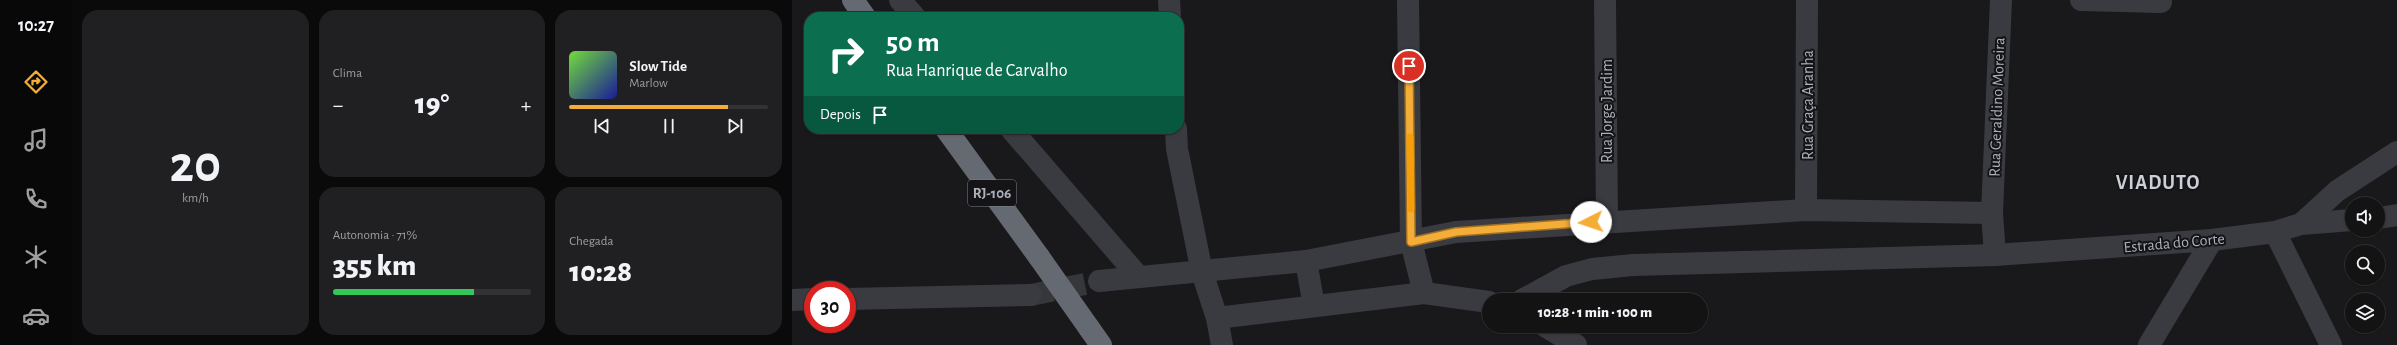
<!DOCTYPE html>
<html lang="pt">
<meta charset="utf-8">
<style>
:root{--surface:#131314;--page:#202022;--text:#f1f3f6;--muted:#9d9ea0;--line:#323234;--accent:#f4ad37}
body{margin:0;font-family:"Alegreya Sans",sans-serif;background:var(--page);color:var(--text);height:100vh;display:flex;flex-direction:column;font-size:15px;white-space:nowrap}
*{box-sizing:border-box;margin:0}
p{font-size:13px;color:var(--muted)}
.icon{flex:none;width:22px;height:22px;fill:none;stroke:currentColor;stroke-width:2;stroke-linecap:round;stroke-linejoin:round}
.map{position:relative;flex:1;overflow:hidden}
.sheet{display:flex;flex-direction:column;gap:10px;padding:10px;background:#0a0a0b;width:720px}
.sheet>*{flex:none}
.banner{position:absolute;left:12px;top:12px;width:380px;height:122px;border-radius:16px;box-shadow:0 1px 3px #0004,0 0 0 1px var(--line);background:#0b6e4f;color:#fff;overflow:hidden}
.controls{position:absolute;left:1553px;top:197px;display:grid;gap:8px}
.controls a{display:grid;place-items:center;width:40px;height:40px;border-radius:50%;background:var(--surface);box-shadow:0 1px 3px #0004,0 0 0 1px var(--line);font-size:20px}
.speed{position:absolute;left:12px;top:281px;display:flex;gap:8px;font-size:20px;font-weight:700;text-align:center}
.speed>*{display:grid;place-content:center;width:52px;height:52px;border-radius:50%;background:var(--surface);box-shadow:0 1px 3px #0004,0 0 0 1px var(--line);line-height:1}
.speed .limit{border:6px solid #d22;background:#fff;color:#111}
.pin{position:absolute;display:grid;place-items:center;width:34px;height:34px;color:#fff;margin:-17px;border:2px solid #fff;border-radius:50%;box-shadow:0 1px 4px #0007}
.me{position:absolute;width:44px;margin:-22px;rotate:266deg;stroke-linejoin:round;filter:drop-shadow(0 0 3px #0008)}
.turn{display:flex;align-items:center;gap:14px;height:84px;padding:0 16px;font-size:18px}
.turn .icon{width:52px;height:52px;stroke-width:2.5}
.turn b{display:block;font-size:28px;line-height:34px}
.then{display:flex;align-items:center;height:38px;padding:0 16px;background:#0003;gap:8px;font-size:15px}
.big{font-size:30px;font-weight:800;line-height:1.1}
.sheet .widget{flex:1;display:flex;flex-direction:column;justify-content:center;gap:6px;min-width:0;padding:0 14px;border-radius:16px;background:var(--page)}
.sheet .dial{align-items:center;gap:0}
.dial b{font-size:52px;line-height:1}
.song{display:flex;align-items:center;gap:12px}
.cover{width:48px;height:48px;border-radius:6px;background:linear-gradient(135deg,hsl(100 70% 55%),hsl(240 70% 35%))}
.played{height:4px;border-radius:2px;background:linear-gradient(90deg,var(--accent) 80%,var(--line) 80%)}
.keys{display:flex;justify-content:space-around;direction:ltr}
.heat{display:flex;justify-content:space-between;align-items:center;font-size:22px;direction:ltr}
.charge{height:6px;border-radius:3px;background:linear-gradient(90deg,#34c759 71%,var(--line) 0)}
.sheet .tiles{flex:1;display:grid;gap:10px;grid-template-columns:repeat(3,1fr)}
.widget:first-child{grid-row:span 2}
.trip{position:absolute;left:690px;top:293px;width:226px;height:40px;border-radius:20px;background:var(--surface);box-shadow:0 1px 3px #0004,0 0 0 1px var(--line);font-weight:800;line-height:40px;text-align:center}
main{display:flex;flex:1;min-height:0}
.tabs{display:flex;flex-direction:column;width:72px;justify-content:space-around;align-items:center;background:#080808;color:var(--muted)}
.tabs .icon{width:28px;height:28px}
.tabs .on{color:var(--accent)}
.tabs b{font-size:18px;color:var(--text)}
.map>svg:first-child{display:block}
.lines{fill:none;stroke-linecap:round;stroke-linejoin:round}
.street-tunnel{stroke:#36373b;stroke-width:22;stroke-dasharray:22 11;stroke-linecap:butt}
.street{stroke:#3a3b40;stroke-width:22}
.highway{stroke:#656971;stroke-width:22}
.highway-bridge{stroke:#656971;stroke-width:22}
.route-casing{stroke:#9f7024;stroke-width:10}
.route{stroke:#f4ad37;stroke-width:7}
.slow{stroke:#f59e0b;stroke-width:7}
.labels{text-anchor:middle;stroke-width:4;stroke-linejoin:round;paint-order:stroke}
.shield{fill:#141416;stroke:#7e818a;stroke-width:1}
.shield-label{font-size:15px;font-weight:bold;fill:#abb0bb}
.street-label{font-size:16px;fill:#abb0bb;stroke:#141416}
.district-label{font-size:20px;font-weight:bold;letter-spacing:1px;fill:#cccfd7;stroke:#141416}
</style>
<main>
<nav class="tabs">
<b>10:27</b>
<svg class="icon on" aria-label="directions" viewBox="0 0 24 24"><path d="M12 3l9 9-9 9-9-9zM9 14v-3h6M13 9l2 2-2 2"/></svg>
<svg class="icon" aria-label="music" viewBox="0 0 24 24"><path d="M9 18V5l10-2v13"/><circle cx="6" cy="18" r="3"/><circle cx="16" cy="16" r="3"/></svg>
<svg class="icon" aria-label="phone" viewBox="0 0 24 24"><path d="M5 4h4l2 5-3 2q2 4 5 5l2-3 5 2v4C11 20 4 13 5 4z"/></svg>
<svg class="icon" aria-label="climate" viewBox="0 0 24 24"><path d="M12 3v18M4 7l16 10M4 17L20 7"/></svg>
<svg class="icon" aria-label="car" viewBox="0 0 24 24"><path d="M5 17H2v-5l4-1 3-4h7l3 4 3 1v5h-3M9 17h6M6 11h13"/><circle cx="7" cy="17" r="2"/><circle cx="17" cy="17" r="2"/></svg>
</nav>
<section class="sheet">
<div class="tiles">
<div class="widget dial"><b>20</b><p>km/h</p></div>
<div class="widget"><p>Clima</p>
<div class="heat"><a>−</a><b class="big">19°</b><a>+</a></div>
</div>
<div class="widget">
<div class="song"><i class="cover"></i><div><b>Slow Tide</b><p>Marlow</p></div></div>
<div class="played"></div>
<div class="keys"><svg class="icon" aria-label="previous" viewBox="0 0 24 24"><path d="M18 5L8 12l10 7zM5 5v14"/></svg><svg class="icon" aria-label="pause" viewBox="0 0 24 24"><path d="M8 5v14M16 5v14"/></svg><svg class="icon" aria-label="next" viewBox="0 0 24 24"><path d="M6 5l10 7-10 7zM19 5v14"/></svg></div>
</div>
<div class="widget"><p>Autonomia · 71%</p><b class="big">355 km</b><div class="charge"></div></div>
<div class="widget"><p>Chegada</p><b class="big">10:28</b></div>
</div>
</section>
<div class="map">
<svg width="1605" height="345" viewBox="0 0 1605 345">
<rect width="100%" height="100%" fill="#19191b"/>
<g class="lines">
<path class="street-tunnel" d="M239,295L307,281"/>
<g class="street">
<path d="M108,0L123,17"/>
<path d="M377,0L378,17"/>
<path d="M616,0L619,242L632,293"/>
<path d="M813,0L815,221"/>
<path d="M1289,0L1369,2"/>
<path d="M219,129L346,276"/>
<path d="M384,129L385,149L410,272L425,318L430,345"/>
<path d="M1014,210L1015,0"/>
<path d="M1586,218L1605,215"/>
<path d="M1509,224L1545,191L1605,152"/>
<path d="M1483,232L1539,345"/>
<path d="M1203,255L1200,213L1209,0"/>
<path d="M514,261L522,306"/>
<path d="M307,281L514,261L664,232L1014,210L1200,213"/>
<path d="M55,299L239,295"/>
<path d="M0,300L21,299"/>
<path d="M730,300L774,276L800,269L841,265L1203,255L1420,240L1483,232L1509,224L1560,220"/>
<path d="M425,318L632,293L697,302"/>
<path d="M753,326L784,345"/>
<path d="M1357,345L1420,240"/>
</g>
<g class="highway">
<path d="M61,0L73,17"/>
<path d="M154,129L247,257"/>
<path d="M297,328L309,345"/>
</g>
<path class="highway-bridge" d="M247,257L297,328"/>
</g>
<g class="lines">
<defs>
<path id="route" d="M617,66L619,242L664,232L799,222"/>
</defs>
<use href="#route" class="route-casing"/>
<use href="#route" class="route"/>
<path class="slow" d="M618,137L619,209"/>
</g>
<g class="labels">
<rect class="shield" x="176" y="180" width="48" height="26" rx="3"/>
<g class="shield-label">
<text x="200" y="198">RJ-106</text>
</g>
<g class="street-label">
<text transform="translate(1015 105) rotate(-90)" y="6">Rua Graça Aranha</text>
<text transform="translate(1204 107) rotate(-88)" y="6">Rua Geraldino Moreira</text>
<text transform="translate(814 111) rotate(-90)" y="6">Rua Jorge Jardim</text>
<text transform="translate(1382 242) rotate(-5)" y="6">Estrada do Corte</text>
</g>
<g class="district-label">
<text x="1366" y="189">VIADUTO</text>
</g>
</g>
</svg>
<div class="controls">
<a><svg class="icon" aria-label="sound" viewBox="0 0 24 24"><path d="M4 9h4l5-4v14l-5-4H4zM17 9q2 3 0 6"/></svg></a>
<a><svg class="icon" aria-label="search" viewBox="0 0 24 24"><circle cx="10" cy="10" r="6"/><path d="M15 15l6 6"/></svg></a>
<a><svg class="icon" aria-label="layers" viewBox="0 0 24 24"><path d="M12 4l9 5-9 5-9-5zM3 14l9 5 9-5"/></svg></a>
</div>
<div class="speed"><div class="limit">30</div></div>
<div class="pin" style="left:617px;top:66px;background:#d93025"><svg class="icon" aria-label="arrive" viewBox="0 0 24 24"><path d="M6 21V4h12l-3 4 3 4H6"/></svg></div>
<svg class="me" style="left:799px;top:222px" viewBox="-20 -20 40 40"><circle r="19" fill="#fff"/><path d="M0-13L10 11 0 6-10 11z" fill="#f4ad37"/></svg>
<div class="trip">10:28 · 1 min · 100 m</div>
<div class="banner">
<div class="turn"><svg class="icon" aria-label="right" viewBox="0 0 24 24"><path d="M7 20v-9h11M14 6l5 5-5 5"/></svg><div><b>50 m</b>Rua Hanrique de Carvalho</div></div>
<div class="then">Depois<svg class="icon" aria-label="arrive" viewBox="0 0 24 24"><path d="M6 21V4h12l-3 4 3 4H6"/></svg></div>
</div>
</div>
</main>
